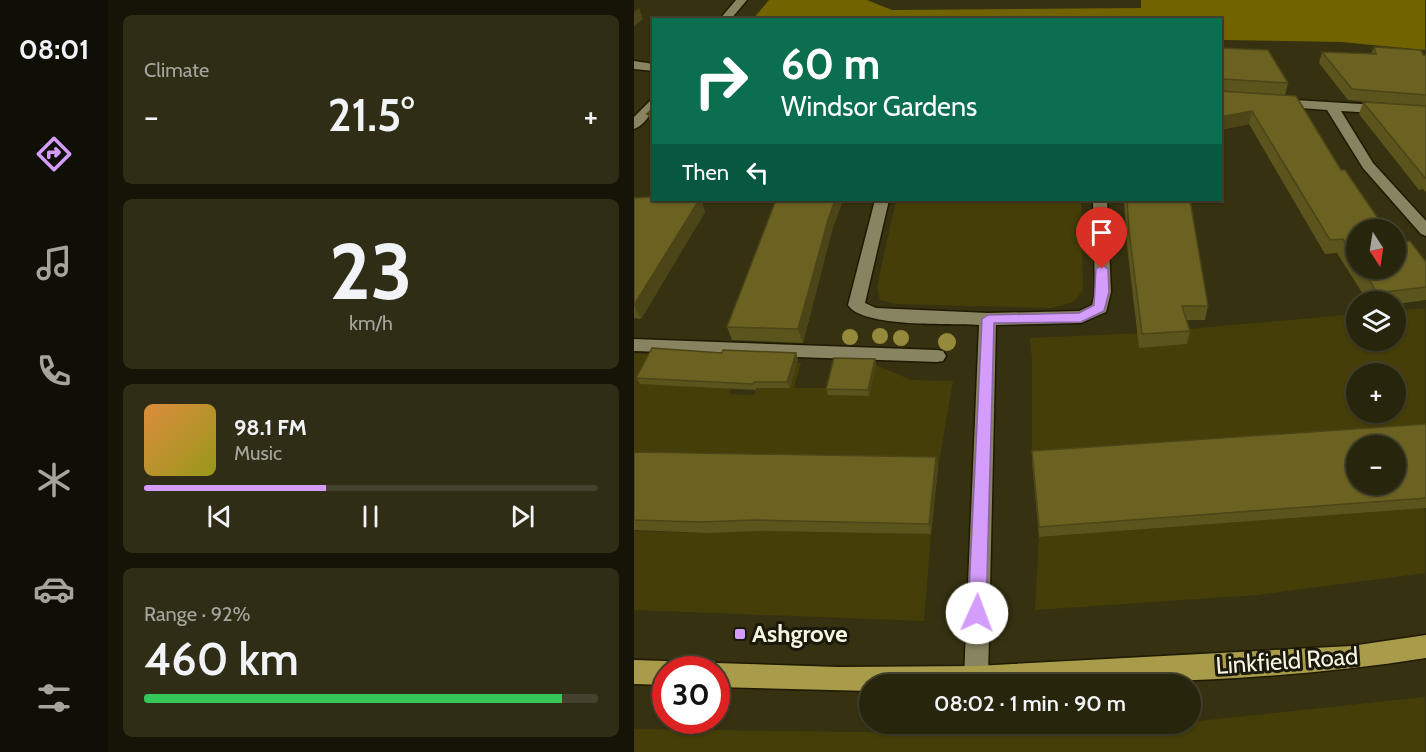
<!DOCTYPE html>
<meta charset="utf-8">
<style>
:root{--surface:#28250d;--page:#302d16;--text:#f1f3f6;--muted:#a5a59d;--line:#44422e;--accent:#d49cfb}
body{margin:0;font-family:Cabin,sans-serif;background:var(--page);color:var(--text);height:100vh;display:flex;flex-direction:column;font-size:22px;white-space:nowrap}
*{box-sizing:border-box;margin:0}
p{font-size:20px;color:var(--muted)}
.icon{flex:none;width:33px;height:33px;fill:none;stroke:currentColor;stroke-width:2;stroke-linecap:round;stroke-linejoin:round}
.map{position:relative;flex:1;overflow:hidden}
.sheet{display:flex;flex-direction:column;gap:15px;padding:15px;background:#161407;width:526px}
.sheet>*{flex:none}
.guide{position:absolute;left:18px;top:18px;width:570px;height:183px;border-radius:0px;box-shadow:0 2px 4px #0004,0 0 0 2px var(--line);background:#0b6e4f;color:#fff;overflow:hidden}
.needle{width:39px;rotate:168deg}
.buttons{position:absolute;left:712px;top:219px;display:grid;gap:12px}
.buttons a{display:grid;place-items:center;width:60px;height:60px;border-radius:50%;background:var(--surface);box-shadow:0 2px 4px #0004,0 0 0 2px var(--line);font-size:30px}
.speed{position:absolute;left:18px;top:656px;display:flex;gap:12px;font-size:30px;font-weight:700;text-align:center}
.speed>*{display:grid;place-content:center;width:78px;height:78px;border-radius:50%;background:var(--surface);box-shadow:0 2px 4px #0004,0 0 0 2px var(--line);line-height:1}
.speed .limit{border:9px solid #d22;background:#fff;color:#111}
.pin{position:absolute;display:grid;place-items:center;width:51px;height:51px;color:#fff;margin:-62px -26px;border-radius:50% 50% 50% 0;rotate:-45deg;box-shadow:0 0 6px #0007}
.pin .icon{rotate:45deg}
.me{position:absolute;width:66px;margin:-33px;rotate:2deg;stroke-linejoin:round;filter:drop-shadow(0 0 4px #0008)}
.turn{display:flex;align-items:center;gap:21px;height:126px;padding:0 30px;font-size:27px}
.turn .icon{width:78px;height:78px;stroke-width:2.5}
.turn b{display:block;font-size:42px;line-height:51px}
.then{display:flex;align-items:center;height:57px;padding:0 30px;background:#0003;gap:12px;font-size:22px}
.big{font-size:45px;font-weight:600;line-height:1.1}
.sheet .tile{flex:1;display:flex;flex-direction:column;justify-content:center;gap:9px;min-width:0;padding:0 21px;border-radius:9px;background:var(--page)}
.sheet .dial{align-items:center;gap:0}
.dial b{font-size:78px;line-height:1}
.song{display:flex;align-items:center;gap:18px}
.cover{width:72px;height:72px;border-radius:9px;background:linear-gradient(135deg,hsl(30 70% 55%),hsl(60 70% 35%))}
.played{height:6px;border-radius:3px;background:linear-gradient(90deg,var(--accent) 40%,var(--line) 40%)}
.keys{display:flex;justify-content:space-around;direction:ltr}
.heat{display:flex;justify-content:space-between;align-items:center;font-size:33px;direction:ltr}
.charge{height:9px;border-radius:4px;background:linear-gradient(90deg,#34c759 92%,var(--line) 0)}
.trip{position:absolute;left:225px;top:674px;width:342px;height:60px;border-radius:30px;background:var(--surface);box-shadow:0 2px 4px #0004,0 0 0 2px var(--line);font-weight:600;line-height:60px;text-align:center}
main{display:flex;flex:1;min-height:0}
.dock{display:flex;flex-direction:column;width:108px;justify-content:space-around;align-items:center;background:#100f05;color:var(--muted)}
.dock .icon{width:42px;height:42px}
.dock .on{color:var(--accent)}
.dock b{font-size:27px;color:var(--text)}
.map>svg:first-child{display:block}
.green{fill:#463e08;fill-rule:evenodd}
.forest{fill:#706300}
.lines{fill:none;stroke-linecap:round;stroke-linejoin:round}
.minor-casing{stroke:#1e1900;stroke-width:3}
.major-casing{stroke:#1e1900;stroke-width:3}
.minor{fill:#888360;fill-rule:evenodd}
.major{fill:#a89c4a;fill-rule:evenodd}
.tree{fill:#95893c}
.wall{fill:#5c541d}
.shaded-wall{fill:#4b4518}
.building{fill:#6b6222;stroke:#4b4518;stroke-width:1.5;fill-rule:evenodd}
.route{fill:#d49cfb;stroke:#8a65a3;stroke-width:1.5}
.poi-dot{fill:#d49cfb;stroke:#1b190b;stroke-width:2}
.labels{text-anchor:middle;stroke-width:6;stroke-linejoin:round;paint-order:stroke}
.near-poi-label{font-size:24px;font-weight:bold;fill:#f6f3e1;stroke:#1b190b;text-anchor:start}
.near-street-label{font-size:24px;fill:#f6f3e1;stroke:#1b190b}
</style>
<main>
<nav class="dock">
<b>08:01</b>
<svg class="icon on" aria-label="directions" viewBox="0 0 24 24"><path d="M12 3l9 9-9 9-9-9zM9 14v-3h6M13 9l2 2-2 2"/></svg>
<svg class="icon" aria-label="music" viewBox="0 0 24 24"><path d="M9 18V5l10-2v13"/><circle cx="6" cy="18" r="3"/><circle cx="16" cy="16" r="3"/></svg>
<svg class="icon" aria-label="phone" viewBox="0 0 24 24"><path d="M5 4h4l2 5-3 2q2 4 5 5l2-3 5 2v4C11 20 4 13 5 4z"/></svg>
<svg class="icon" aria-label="climate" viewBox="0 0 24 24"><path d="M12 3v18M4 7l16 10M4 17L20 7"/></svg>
<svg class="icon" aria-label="car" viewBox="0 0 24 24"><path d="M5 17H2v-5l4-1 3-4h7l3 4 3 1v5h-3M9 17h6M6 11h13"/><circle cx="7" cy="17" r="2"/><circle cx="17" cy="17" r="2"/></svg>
<svg class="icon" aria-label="filters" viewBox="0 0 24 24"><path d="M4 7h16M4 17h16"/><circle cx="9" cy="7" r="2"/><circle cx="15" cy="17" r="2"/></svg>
</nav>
<section class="sheet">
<div class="tile"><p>Climate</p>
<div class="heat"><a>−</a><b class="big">21.5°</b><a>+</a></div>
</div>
<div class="tile dial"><b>23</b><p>km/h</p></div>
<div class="tile">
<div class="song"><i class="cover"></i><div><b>98.1 FM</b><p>Music</p></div></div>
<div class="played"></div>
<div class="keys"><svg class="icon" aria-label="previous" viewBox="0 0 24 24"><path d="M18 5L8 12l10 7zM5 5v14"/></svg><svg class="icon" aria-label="pause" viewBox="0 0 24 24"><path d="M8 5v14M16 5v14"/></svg><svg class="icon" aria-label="next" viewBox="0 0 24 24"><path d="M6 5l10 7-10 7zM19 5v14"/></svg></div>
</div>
<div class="tile"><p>Range · 92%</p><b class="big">460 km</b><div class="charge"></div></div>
</section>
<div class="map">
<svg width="792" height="752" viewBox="0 0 792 752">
<rect width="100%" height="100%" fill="#363111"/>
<g class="green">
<path d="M262,200H447L449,290L440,302L418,308L263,304L246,300L243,287Z"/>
<path d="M791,308V434L398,462V360L396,338L510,333L723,314V340H762V311ZM723,374H762V412H723Z"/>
<path d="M0,353L106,363L95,394L120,395L131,363H167L160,388H196L235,396L242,365L277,380L319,381L304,468L0,463Z"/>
<path d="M791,508V573L623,595L401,610L405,537Z"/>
<path d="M73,530L297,534L290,621L0,610V531L72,533Z"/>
<path d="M791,697V752H0V729L433,735Z"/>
</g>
<path class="forest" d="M135,0H233L258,10L507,8V0H791V50L707,42L587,40L586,20L119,19Z"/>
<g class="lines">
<defs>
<g id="minor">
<path d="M102,0H113L96,20H85Z"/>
<path d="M0,61L20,64V71L0,69Z"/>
<path d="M20,97C20,110 13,124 0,129V117Z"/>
<path d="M644,99L792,108V116L707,111L739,163L792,221V236L787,234L729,168L693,110L640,106L638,103Z"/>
<path d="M241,200H255L231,303L242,308L354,313L445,311L458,305L461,292L459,200H473L477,292L472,312L447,323L362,325L354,678L352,684H332L330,678L345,325C318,323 228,328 214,305Z"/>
<path d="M0,339L303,350L309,351L312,356L309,361L303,362L0,351Z"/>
</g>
<g id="major">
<path d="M792,635V658C609,687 420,684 236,684V691L82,687V669H72L82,663L205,667L342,666L717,646Z"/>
<path d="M0,660L32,661L40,665L42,669H32V685L0,684Z"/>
</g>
</defs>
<use href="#minor" class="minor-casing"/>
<use href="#major" class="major-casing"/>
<use href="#minor" class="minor"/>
<use href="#major" class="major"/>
</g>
<g class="tree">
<circle cx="246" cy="336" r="8"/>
<circle cx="216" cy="337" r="8"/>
<circle cx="267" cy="338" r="8"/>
<circle cx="313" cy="342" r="9"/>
</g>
<g class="wall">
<path d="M740,47L792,55V106L714,100L685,63L688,52L737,54Z"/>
<path d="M586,48L654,83L651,95L723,230V268H762L792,262V300L762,304V302H734L703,253L691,254L615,124L586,130Z"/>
<path d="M729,102L792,106V192L789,189L785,190L725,114Z"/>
<path d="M20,107V128L13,114Z"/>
<path d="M0,198H19L20,200H70L68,203L71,212L7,319L0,318Z"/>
<path d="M490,200H556L574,306L571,320H553L556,331L553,344L505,348L493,245Z"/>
<path d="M197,234L169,343L98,340L93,327Z"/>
<path d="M164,359L156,388H122V390L6,384L2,378Z"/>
<path d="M241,359L242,365L235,396L194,395L192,389Z"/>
<path d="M792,424V508L405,537L398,462V451Z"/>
<path d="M0,452L302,457L304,468L297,534L125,531L72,533L0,530Z"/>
</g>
<g class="shaded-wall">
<path d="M5,8L9,19L0,26V12Z"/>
<path d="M618,111L615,124L586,130V117Z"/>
<path d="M58,200H70L68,203L71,212L7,319L0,305Z"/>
<path d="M201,200H209L197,234L169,343L164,329L194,220Z"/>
<path d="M162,353L164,359L156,388L153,382Z"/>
<path d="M241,359L242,365L235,396L234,390Z"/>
<path d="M302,457L304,468L297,534L295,524Z"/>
</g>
<g class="building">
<path d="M740,47L787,50L789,55H792V95L718,89L688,52L742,54Z"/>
<path d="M586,48L634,50L654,83L589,79L587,91L662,96L707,170H711L752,230H723V262L709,239L696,240L618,111L586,117Z"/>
<path d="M729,102L792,106V178H791Z"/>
<path d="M20,107V115L13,114Z"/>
<path d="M20,197V200H65L0,305V198Z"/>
<path d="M142,200H201L194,220L164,329L93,327Z"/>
<path d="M493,200H556L574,306H548L556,331L508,334L495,231Z"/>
<path d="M776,241L792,262V287L743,293L728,268H762V242Z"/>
<path d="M18,348L88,353L89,350L162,353L153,382H120L119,384L2,378Z"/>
<path d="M200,358L241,359L234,390L192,389Z"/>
<path d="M792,424V498L405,527L398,451ZM723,446H762V484H723Z"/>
<path d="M0,452L302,457L295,524L120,520L66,522L0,520Z"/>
</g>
<path class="route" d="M468,265L474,269L475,292L470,311L447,322L360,323L352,613L349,619L343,621L337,619L334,613L348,319L354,315L445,313L460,305L462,269Z"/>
<rect class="poi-dot" x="100" y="628" width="12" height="12" rx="3"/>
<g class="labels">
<g class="near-poi-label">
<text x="118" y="642">Ashgrove</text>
</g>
<g class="near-street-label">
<text transform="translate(653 661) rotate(-4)" y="8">Linkfield Road</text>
</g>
</g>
</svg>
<div class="buttons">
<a><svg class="needle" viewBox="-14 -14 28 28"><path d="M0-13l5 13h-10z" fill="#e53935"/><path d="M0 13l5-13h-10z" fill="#a5a59d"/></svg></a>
<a><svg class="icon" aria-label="layers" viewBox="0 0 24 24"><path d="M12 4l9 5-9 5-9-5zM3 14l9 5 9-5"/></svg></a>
<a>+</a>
<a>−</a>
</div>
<div class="speed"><div class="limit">30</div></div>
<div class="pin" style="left:468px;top:269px;background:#d93025"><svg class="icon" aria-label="arrive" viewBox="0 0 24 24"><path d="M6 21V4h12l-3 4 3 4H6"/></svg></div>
<svg class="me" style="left:343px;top:613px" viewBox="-20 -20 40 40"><circle r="19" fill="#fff"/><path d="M0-13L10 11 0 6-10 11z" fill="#d49cfb"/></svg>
<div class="trip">08:02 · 1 min · 90 m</div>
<div class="guide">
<div class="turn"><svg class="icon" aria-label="right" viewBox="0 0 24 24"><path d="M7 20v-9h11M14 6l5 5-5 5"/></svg><div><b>60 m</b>Windsor Gardens</div></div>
<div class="then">Then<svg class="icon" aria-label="left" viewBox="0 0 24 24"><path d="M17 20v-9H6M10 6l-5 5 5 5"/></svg></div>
</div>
</div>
</main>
